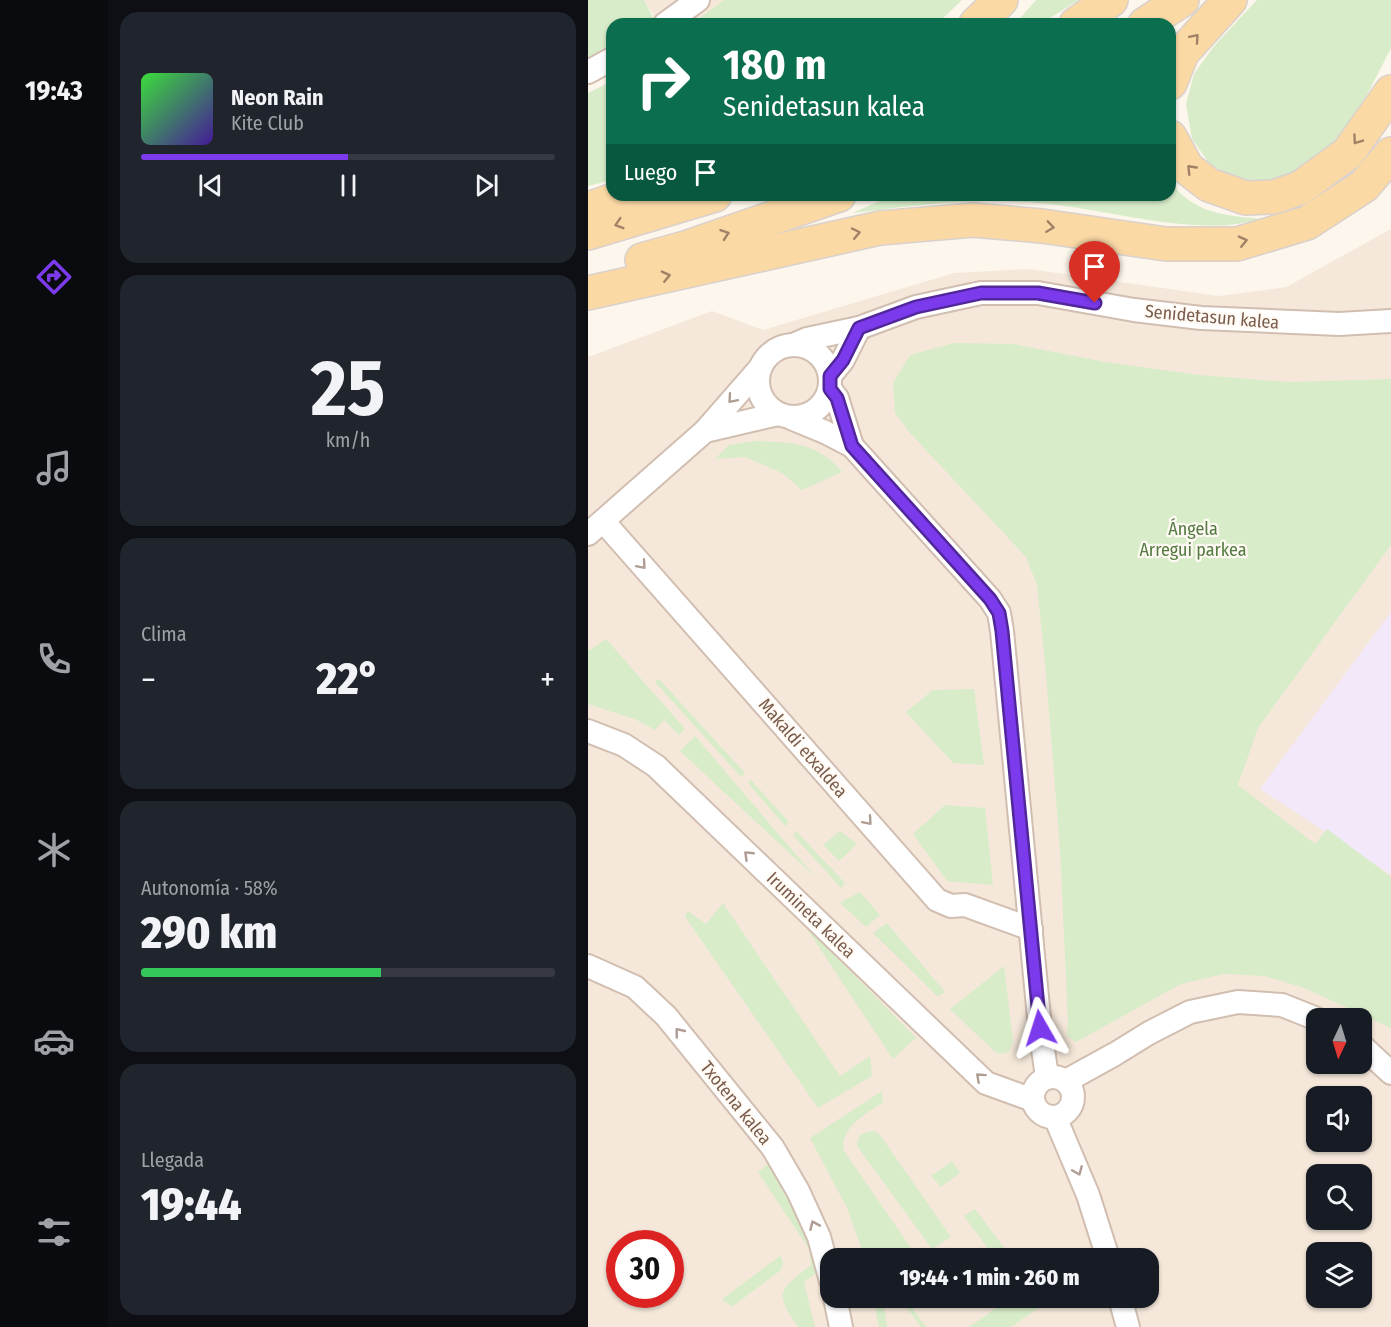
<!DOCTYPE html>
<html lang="es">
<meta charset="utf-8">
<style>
:root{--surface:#171b24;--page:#20242c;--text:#f1f3f6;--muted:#9ea1a6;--line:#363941;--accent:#7c3aed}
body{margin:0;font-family:"Fira Sans Condensed",sans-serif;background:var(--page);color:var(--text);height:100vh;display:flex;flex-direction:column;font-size:22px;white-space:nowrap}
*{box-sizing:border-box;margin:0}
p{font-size:20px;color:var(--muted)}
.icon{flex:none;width:33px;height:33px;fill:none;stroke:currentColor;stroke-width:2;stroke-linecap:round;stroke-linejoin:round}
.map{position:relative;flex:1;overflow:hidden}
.drawer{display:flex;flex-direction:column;gap:12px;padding:12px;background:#0d0f14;width:480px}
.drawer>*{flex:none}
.hud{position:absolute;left:18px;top:18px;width:570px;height:183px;border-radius:18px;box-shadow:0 2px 4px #0004;background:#0b6e4f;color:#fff;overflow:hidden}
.needle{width:39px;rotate:184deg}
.tools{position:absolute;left:718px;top:1008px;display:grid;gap:12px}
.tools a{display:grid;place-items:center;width:66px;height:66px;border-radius:12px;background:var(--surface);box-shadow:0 2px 4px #0004;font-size:30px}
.speed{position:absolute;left:18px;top:1230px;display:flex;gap:12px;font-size:30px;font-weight:700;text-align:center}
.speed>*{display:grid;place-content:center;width:78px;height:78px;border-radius:50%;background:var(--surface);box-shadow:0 2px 4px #0004;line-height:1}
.speed .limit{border:9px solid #d22;background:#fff;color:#111}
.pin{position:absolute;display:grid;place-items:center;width:51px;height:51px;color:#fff;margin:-62px -26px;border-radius:50% 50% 50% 0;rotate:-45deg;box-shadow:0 0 6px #0007}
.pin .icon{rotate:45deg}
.me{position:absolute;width:66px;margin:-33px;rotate:354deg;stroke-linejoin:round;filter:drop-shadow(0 0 4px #0008)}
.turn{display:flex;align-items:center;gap:21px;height:126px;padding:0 18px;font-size:27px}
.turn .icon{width:78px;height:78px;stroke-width:2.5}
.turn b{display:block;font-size:42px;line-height:51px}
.then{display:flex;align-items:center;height:57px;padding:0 18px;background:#0003;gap:12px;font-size:22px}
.big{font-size:45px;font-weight:800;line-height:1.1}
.drawer .card{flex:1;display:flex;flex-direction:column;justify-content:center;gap:9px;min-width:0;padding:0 21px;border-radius:18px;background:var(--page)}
.drawer .dial{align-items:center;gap:0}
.dial b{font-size:78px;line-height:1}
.song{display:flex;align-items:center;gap:18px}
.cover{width:72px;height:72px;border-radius:9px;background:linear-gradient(135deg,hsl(120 70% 55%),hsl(260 70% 35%))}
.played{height:6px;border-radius:3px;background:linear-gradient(90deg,var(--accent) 50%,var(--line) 50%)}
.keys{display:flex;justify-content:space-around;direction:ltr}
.heat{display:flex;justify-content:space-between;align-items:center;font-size:33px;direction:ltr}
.charge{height:9px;border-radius:4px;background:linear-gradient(90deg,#34c759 58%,var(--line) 0)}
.trip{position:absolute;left:232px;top:1248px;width:339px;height:60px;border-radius:18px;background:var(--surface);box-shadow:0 2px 4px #0004;font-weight:800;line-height:60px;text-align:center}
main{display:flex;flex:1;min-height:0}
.menu{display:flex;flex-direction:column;width:108px;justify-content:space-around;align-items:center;background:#090b0e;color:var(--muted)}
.menu .icon{width:42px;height:42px}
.menu .on{color:var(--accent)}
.menu b{font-size:27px;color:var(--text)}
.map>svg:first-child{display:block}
.residential{fill:#f5e8da;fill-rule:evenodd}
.education{fill:#f3e8fa}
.green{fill:#d8ecc9}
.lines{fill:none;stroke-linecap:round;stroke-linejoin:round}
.street-casing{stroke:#d1beb0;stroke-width:26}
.primary-casing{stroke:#dad1cd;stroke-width:36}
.street{stroke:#fff;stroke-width:22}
.primary{stroke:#fbd9a5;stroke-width:33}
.oneway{stroke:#a18267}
.oneway2{stroke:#af9d94}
.route-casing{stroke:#51269a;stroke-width:15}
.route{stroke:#7c3aed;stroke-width:10}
.labels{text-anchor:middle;stroke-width:4.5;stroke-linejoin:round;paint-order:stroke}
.street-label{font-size:18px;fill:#7a5c4d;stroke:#fffaf3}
.park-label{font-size:18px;fill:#537a41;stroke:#fffaf3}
</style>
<main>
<nav class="menu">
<b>19:43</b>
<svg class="icon on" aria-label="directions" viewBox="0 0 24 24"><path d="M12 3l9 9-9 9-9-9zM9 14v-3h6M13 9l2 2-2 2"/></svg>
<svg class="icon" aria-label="music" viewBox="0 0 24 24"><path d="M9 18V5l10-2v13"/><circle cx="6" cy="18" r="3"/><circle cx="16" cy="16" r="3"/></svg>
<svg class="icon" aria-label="phone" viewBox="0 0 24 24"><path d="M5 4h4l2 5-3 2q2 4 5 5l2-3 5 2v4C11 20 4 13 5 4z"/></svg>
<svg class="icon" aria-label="climate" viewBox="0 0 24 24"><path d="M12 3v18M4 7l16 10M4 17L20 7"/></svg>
<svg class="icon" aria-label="car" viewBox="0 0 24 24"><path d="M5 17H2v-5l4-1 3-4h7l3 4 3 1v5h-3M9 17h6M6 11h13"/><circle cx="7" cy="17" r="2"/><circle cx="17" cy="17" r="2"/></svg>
<svg class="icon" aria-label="filters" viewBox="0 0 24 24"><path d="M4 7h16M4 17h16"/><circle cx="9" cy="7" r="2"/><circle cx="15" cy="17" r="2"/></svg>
</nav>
<section class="drawer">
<div class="card">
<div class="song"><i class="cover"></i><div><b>Neon Rain</b><p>Kite Club</p></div></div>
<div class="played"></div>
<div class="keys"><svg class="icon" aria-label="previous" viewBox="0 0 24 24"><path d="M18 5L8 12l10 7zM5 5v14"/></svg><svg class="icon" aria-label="pause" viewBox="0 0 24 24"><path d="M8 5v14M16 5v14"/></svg><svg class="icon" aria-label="next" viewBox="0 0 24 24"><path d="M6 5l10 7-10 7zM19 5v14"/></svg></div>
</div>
<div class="card dial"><b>25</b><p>km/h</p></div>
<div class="card"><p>Clima</p>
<div class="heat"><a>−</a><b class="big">22°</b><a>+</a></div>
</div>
<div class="card"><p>Autonomía · 58%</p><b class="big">290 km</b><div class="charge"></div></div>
<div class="card"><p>Llegada</p><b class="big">19:44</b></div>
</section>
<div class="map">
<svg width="803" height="1327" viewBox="0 0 803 1327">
<rect width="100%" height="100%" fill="#fdf6ec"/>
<g class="residential">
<path d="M56,0H136L103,24H71Z"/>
<path d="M803,229V1327H0V357L124,311L175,330L366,273L441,269L631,296L698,287ZM729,1018H774V1064H729ZM729,1096H774V1142H729ZM729,1174H774V1220H729ZM32,1244H82V1294H32ZM729,1252H774V1298H729ZM243,1258H561V1298H243Z"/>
</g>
<path class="education" d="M803,612V875L672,789Z"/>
<g class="green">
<path d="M0,0H56L66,19L57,24H24V44L0,58Z"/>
<path d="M136,0H374L349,24H103Z"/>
<path d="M448,0H491L452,24H427Z"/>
<path d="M669,0H803V48L780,93L745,147L709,173L674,182L641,176L621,163L604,139L598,104L606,74L626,46Z"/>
<path d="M24,81V180L0,186V93Z"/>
<path d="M582,181C605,214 639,216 676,219C664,221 652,224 640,225C576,229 513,208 450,203C387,197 326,206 264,213L306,195H582Z"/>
<path d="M366,343L426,344L517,362L611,375L701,382L803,379V545L670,728L650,785L727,844L739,829L803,877V1028L716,988L677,976L636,974L593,984L488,1042L479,1036L480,1022L472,850L458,674L449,585L438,557L322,433L307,413L305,383L322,355Z"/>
<path d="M166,441C201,442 230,442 254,472L214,490L194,473L157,457L127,459L141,445Z"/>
<path d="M18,639L97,729L91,735L76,720L67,730L49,720L0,704V651Z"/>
<path d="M71,679L157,773L153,777L67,682Z"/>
<path d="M386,689L396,765L365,763L318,712L345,690Z"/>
<path d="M107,736L228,878L92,751Z"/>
<path d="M163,780L201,822L197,826L160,783Z"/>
<path d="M357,805L397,808L405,885L359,881L325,834Z"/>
<path d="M208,831L257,883L253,888L205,835Z"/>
<path d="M252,831L269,844L251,861L235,845Z"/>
<path d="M272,892L292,915L278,927L252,903Z"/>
<path d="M135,903L252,1076L282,1056L284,1076L230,1108L97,917L100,911L118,924Z"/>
<path d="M215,923L328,1038L305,1059Z"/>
<path d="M299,923L357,992L350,997L285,933Z"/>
<path d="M416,966L425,1040C424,1052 418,1056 407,1052L362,1009Z"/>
<path d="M294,1091L295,1102C279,1114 251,1127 256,1151L330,1258H277L259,1208L222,1138Z"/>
<path d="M287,1131L292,1135L363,1237L344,1249L269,1146C269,1134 276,1131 287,1131Z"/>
<path d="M185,1160L224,1237L232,1271L216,1282L227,1327H210C185,1292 192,1289 223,1265L221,1249L170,1172Z"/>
<path d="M364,1161L372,1173L353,1187L343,1176Z"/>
<path d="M387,1209L424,1258H407L376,1216Z"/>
<path d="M193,1255L195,1264L193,1270L144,1307L134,1299Z"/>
<path d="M285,1298H295L299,1327H291Z"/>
<path d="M312,1298H317L338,1327H333Z"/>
<path d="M422,1298H453L458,1303L423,1327H381Z"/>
</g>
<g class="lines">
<defs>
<g id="street">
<path d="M77,24L110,0"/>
<path d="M0,72L24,59"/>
<circle cx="206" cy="381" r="36"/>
<path d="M205,345L219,339L271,328L328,307L393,293H450L546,310L613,318L751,324L803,321"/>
<path d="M242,376L255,360L271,328"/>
<path d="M242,389L249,398L264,446"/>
<path d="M203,418L237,432L264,446L402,599L411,613L414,631L452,1028L459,1077"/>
<path d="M117,431L190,414"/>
<path d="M15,521L349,900L363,906L377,905L443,929"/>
<path d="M0,534L117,431L172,368"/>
<path d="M0,731L36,745L68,766L398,1083L445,1100"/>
<path d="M0,966L47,987L78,1016L185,1148L210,1191L231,1237L243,1281"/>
<path d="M774,1046L803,1073"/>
<circle cx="465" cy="1097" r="20"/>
<path d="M478,1081L527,1054L561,1033L602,1012L650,1002L694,1005L729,1019"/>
<path d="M467,1117L500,1195L520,1258"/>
<path d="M247,1298L253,1327"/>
<path d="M532,1298L540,1327"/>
</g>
<g id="primary">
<path d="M388,24L413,0"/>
<path d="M488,24L523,0"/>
<path d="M557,24L594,0"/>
<path d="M582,83L594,53L642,0"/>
<path d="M582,137L599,168L621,185L658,198L686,197L712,188L760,153L803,92"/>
<path d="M0,209L40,195"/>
<path d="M0,233L127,195"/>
<path d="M54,260L97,248L251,195"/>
<path d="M0,293L292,228L385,220L454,226L578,244H649L719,223L776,186L803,154"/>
</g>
</defs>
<use href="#street" class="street-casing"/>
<use href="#primary" class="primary-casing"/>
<use href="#street" class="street"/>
<use href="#primary" class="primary"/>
</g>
<defs><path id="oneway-chevron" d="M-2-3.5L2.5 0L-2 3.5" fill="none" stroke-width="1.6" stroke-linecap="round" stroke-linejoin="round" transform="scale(1.5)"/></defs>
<g class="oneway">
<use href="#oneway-chevron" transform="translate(607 38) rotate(-49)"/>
<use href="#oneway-chevron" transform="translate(769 140) rotate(125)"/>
<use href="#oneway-chevron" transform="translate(603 169) rotate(-134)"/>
<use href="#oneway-chevron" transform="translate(31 224) rotate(163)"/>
<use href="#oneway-chevron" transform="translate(462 227) rotate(8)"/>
<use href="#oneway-chevron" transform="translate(268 233) rotate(-12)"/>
<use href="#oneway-chevron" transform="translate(137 234) rotate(-19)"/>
<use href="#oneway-chevron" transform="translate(655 241) rotate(-13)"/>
<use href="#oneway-chevron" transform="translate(78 276) rotate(-13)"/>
</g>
<g class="oneway2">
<use href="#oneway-chevron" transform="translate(144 399) rotate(131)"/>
<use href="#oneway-chevron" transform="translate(54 565) rotate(49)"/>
<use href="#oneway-chevron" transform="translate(280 821) rotate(49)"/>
<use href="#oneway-chevron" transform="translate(160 855) rotate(-136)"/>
<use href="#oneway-chevron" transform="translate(91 1032) rotate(-129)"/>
<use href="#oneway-chevron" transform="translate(392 1077) rotate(-138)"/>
<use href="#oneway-chevron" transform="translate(490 1171) rotate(67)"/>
<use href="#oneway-chevron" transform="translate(226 1225) rotate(-114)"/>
</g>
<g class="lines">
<defs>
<path id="route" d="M452,1028L414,631L411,613L402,599L264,446L249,398L242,389V376L255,360L271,328L328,307L393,293H450L507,303"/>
</defs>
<use href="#route" class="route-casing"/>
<use href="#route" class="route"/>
</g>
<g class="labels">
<g class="street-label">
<text transform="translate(624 317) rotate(5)" y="6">Senidetasun kalea</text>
<text transform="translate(215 748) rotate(49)" y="6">Makaldi etxaldea</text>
<text transform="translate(223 915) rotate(44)" y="6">Irumineta kalea</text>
<text transform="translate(148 1103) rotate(51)" y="6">Txotena kalea</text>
</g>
<g class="park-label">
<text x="605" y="535">Ángela<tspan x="605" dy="21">Arregui parkea</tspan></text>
</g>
</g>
</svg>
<div class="tools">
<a><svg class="needle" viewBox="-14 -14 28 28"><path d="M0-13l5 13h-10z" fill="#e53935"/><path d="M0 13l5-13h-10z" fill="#9ea1a6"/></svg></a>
<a><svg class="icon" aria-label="sound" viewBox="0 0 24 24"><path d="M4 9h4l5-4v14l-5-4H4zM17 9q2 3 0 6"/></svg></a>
<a><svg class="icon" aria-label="search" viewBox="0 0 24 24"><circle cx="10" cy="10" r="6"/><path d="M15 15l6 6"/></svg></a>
<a><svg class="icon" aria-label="layers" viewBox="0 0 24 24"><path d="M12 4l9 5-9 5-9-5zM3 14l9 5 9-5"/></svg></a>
</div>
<div class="speed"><div class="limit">30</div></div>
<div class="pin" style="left:507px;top:303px;background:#d93025"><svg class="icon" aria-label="arrive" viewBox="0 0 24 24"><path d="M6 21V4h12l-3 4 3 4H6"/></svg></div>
<svg class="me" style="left:452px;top:1028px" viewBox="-20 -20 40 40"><path d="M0-17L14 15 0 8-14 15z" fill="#7c3aed" stroke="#fff" stroke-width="4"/></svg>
<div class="trip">19:44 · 1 min · 260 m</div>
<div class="hud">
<div class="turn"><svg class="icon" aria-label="right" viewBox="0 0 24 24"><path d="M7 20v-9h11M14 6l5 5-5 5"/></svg><div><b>180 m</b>Senidetasun kalea</div></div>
<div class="then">Luego<svg class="icon" aria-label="arrive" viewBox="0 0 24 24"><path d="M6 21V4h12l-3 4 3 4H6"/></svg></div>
</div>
</div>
</main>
